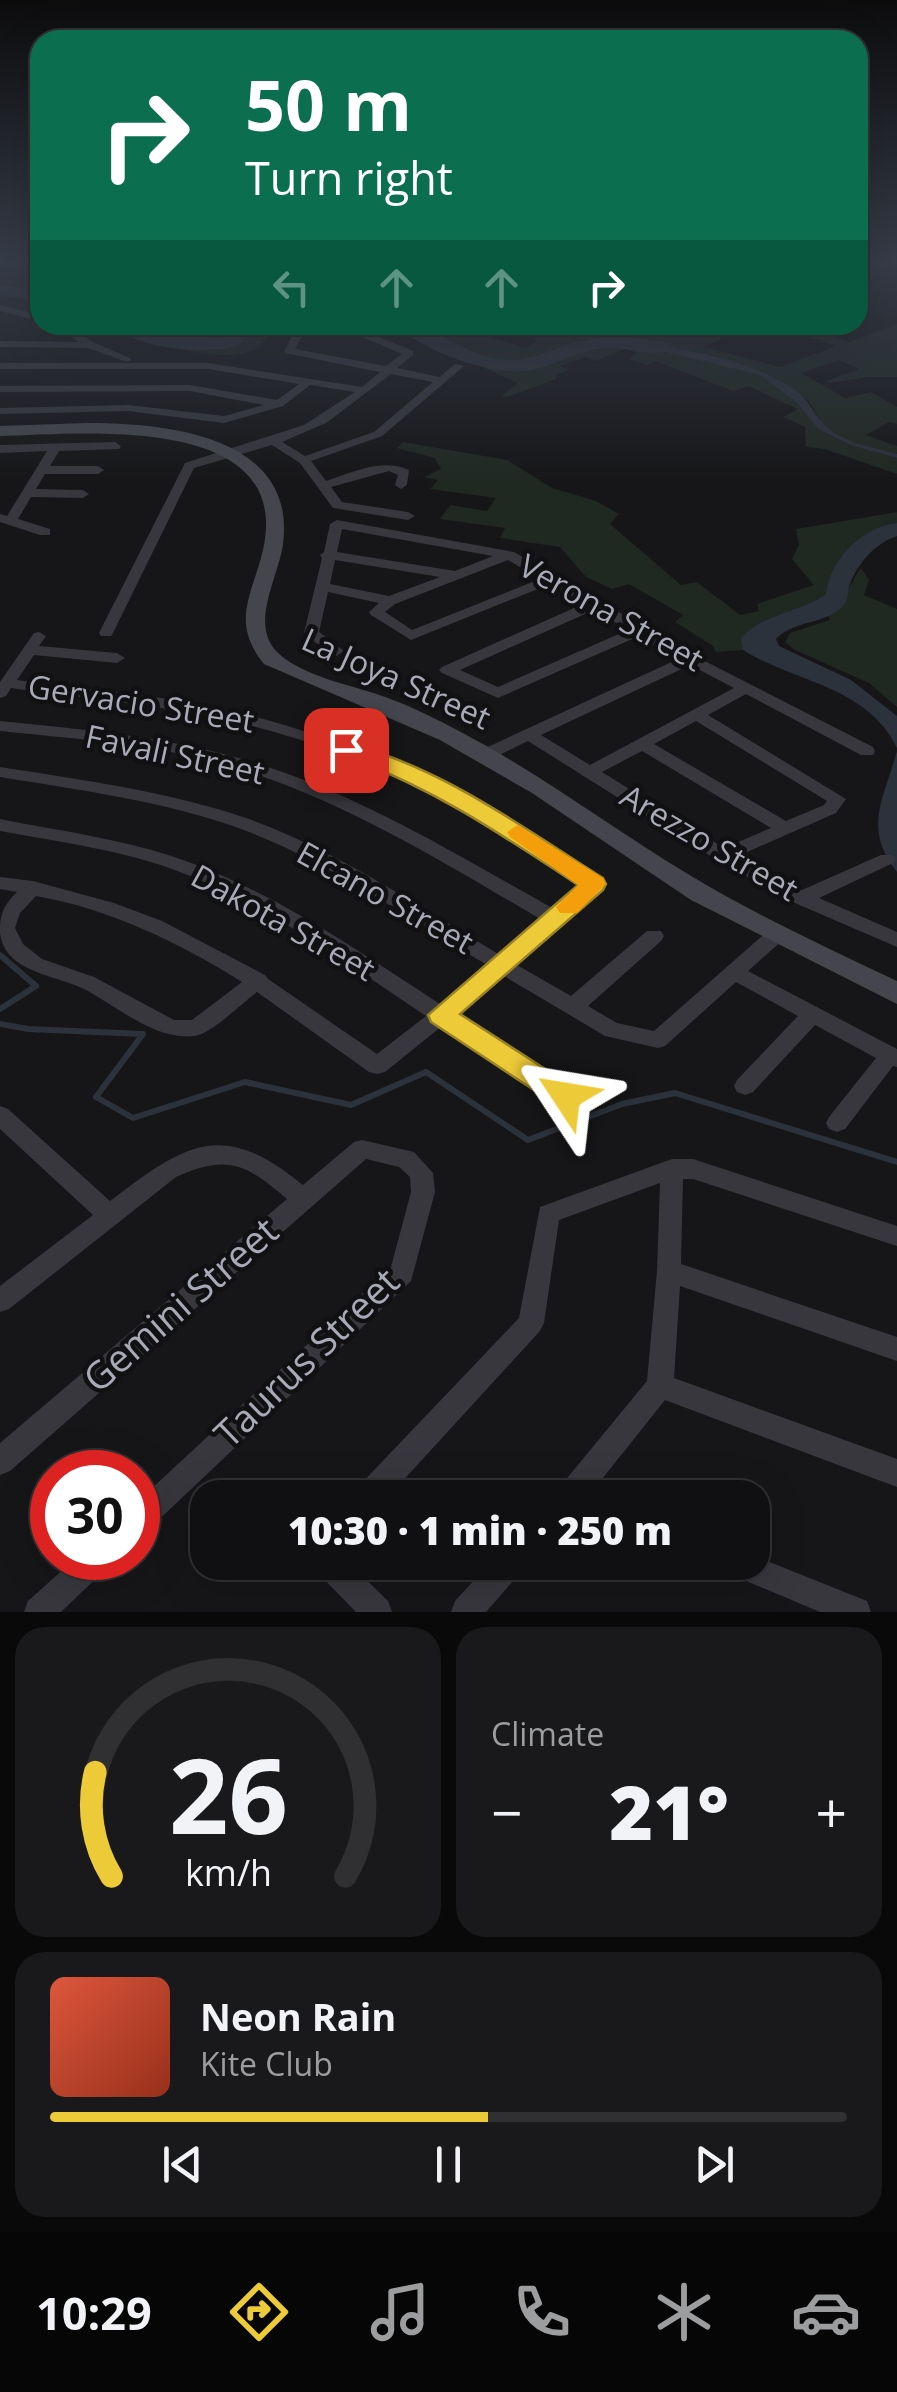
<!DOCTYPE html>
<meta charset="utf-8">
<style>
:root{--surface:#101012;--page:#19191b;--text:#f1f3f6;--muted:#9c9d9f;--line:#303032;--accent:#edca38}
body{margin:0;font-family:"Open Sans",sans-serif;background:var(--page);color:var(--text);height:100vh;display:flex;flex-direction:column;font-size:38px;white-space:nowrap}
*{box-sizing:border-box;margin:0}
p{font-size:32px;color:var(--muted)}
.icon{flex:none;width:55px;height:55px;fill:none;stroke:currentColor;stroke-width:2;stroke-linecap:round;stroke-linejoin:round}
.map{position:relative;height:1612px;overflow:hidden}
.panel{display:flex;flex-direction:column;gap:15px;padding:15px;background:#09090a;flex:1}
.panel>*{flex:none}
.hud{position:absolute;left:30px;top:30px;width:838px;height:305px;border-radius:30px;box-shadow:0 10px 40px #0002,0 0 0 2px var(--line);background:#0b6e4f;color:#fff;overflow:hidden}
.speed{position:absolute;left:30px;top:1450px;display:flex;gap:20px;font-size:50px;font-weight:700;text-align:center}
.speed>*{display:grid;place-content:center;width:130px;height:130px;border-radius:50%;background:var(--surface);box-shadow:0 10px 40px #0002,0 0 0 2px var(--line);line-height:1}
.speed .limit{border:15px solid #d22;background:#fff;color:#111}
.pin{position:absolute;display:grid;place-items:center;width:85px;height:85px;color:#fff;margin:-42px;border-radius:20px;box-shadow:0 5px 15px #0006}
.me{position:absolute;width:110px;margin:-55px;rotate:303deg;stroke-linejoin:round;filter:drop-shadow(0 0 8px #0008)}
.turn{display:flex;align-items:center;gap:35px;height:210px;padding:0 50px;font-size:45px}
.turn .icon{width:130px;height:130px;stroke-width:2.5}
.turn b{display:block;font-size:70px;line-height:85px}
.lanes{display:flex;align-items:center;height:95px;padding:0 50px;background:#0003;justify-content:center;gap:50px;direction:ltr}
.lanes .off{opacity:.35}
.big{font-size:75px;font-weight:800;line-height:1.1}
.panel .tile{flex:1;display:flex;flex-direction:column;justify-content:center;gap:15px;min-width:0;padding:0 35px;border-radius:30px;background:var(--page)}
.panel .dial{align-items:center;gap:0}
.dial svg{height:260px;overflow:visible;fill:none;stroke:var(--line);stroke-width:7;stroke-linecap:round;text-anchor:middle}
.dial text{fill:var(--text);stroke:none}
.song{display:flex;align-items:center;gap:30px}
.cover{width:120px;height:120px;border-radius:15px;background:linear-gradient(135deg,hsl(10 70% 55%),hsl(10 70% 35%))}
.played{height:10px;border-radius:5px;background:linear-gradient(90deg,var(--accent) 55%,var(--line) 55%)}
.keys{display:flex;justify-content:space-around;direction:ltr}
.heat{display:flex;justify-content:space-between;align-items:center;font-size:55px;direction:ltr}
.panel .tiles{flex:1;display:grid;gap:15px;grid-template-columns:1fr 1fr}
.tile:last-child{grid-column:span 2}
.trip{position:absolute;left:190px;top:1480px;width:580px;height:100px;border-radius:30px;background:var(--surface);box-shadow:0 10px 40px #0002,0 0 0 2px var(--line);font-weight:800;line-height:100px;text-align:center}
.dock{display:flex;height:160px;justify-content:space-around;align-items:center;background:#060607;color:var(--muted)}
.dock .icon{width:70px;height:70px}
.dock .active{color:var(--accent)}
.dock b{font-size:45px;color:var(--text)}
.map>svg:first-child{display:block}
.green{fill:#202822}
.water{fill:#2c323b}
.lines{fill:none;stroke-linecap:round;stroke-linejoin:round}
.stream{stroke:#2c323b;stroke-width:6}
.river{fill:#2c323b;fill-rule:evenodd}
.street{fill:#37373d;fill-rule:evenodd}
.secondary{fill:#45464d;fill-rule:evenodd}
.route{fill:#edca38;stroke:#9a8324;stroke-width:2.5}
.slow{fill:#f59e0b}
.labels{text-anchor:middle;stroke-width:9;stroke-linejoin:round;paint-order:stroke}
.street-label{font-size:32px;fill:#a8abb7;stroke:#111113}
.near-street-label{font-size:38px;fill:#a8abb7;stroke:#111113}
</style>
<div class="map">
<svg width="897" height="1612" viewBox="0 0 897 1612">
<rect width="100%" height="100%" fill="#161618"/>
<g class="green">
<path d="M897,324V377H868L830,383L826,381L859,369L839,360L801,373L845,398L871,392L897,407V424L889,422L866,435L897,446V454C874,448 843,443 825,426C818,419 815,408 808,401C773,364 683,346 634,343L760,375L797,403L818,429L850,445L897,458V474L825,449L806,447L805,427L783,417L798,409L748,386L733,391L655,361L647,365L628,359L637,353L626,348L595,361L585,357L560,366L568,370L556,375V379L507,397L501,396L518,383L390,325H450L526,348L537,341L533,339L572,325H634L686,336L713,325L736,331L704,347L780,367L836,346L775,325H798L850,342Z"/>
<path d="M108,325H146L185,338L223,325H278C270,331 265,343 257,348C224,368 141,339 108,325Z"/>
<path d="M403,442L507,460L552,488L596,501L619,514L610,524L681,585L697,582L740,615L759,611L757,604L814,585L792,559L799,545L796,529L897,512V523C864,527 829,560 827,594L796,612L778,615L742,638L743,650L716,652L713,646L675,622L683,615L629,584L612,589L586,577L560,547L500,538L505,528L440,519L450,505L487,511L496,498L430,489L438,480L424,477L441,469L435,458L397,448Z"/>
<path d="M861,568L869,580L864,595L897,609V707L869,683L795,650L785,642L790,633L830,620L828,616C846,601 848,586 861,568Z"/>
</g>
<g class="water">
<path d="M621,341C678,347 746,357 794,389C809,399 813,414 825,425C843,443 873,447 897,454V458L850,445L818,429L797,403L760,375Z"/>
<path d="M897,523V536C874,544 858,563 849,586C849,588 847,600 846,602C831,625 794,619 776,639L779,646L851,680L897,716V748C867,686 796,683 743,650L741,638C763,613 800,613 826,594C830,559 862,527 897,523Z"/>
<path d="M897,751V872C862,828 884,799 897,751Z"/>
</g>
<g class="lines">
<g class="stream">
<path d="M0,955L36,986L0,1009"/>
<path d="M0,1024L28,1029L143,1034L96,1097L133,1118L245,1082L351,1105L426,1072L528,1140L622,1104L675,1093L897,1162"/>
</g>
<g class="river">
<path d="M0,285L40,291V301L0,295Z"/>
<path d="M112,325C151,325 185,340 225,337L237,325H256L238,346C202,354 140,350 112,325Z"/>
<path d="M396,325C440,325 463,356 504,360C528,362 548,351 571,344C604,334 636,336 670,344L673,348C659,360 625,346 606,348C580,350 557,364 532,370C494,378 423,351 396,325Z"/>
</g>
<g class="street">
<path d="M0,305L40,315V321L0,311Z"/>
<path d="M55,325H67L93,342L132,359L127,362L88,348L0,347V341L79,342Z"/>
<path d="M300,328L362,330L413,351V355L397,368L440,377L455,364L464,366L382,436L311,461L326,481C355,472 380,458 409,470L407,485L401,489L395,485L398,475L389,471L331,487L342,502L408,512L415,516L408,520L333,508L300,463L272,445L194,468L113,633L111,636H101L99,633L185,463L304,425L355,392L310,385L283,406L224,423L128,411L0,414V408L128,405L224,416L264,405L190,391L0,392V386L190,385L277,400L299,384L208,369H0V363H208L362,387L380,372L285,353L284,351L296,329ZM303,334L360,336L402,354L386,366L295,349ZM391,374L433,382L374,432L305,456L282,442L326,423Z"/>
<path d="M115,442L121,446L119,449L59,451L50,466H98L104,470L98,474H45L36,489L83,490L89,494L83,498L31,497L18,519L50,529V535H40L0,522V514L7,516L47,451L0,453V445Z"/>
<path d="M337,520L514,552L695,656L873,747L875,751L873,755H861L746,694L708,715L846,799L836,813L738,856L802,890L881,855H893L896,859L893,863L819,898L897,932V947L795,903L717,860L528,741L491,759H479L477,755L479,751L678,659L639,636L498,698L442,673L439,670L442,667L583,604L550,584L411,640L371,615L369,612L379,603L328,592L319,632L344,651L336,656L306,636L304,633L322,558L320,555L324,552L330,524ZM342,529L493,556L455,571L337,552ZM335,560L440,577L389,596L330,584ZM508,560L540,579L412,630L385,612L395,604ZM594,610L628,630L498,687L460,670ZM690,665L734,688L590,765L541,735ZM696,721L827,801L824,805L786,821L654,744ZM642,751L771,828L724,848L602,772Z"/>
<path d="M39,632L46,636L39,646L117,653L125,658L117,663L34,655L17,680C82,689 149,694 213,707C356,737 480,800 601,880L603,884L601,888L517,965L571,996L647,931H661L664,936L661,941L588,1006L617,1023L654,1031L770,929H784L787,934L784,939L748,971L897,1049V1067L893,1066L845,1129L837,1132L829,1129L826,1123L829,1117L876,1058L815,1025L753,1092L745,1095L737,1092L734,1086L737,1080L798,1016L736,982L665,1046L658,1048L605,1036L504,976L456,1014L573,1090L576,1096L573,1102L565,1105L442,1026L385,1072L377,1074L369,1072L257,992C242,1003 211,1034 195,1036C155,1041 117,1006 84,989C56,975 3,972 0,932C0,913 4,905 17,892L0,889V877L33,881L114,903L162,921L265,975L268,979L377,1054L426,1016C348,964 269,906 180,872C123,850 60,842 0,831V819C65,832 132,840 194,864C283,898 361,953 440,1004L489,966C406,917 324,858 233,826C157,800 79,790 0,777V767C83,780 166,791 246,818C337,850 419,907 502,956L542,920C441,861 340,798 227,765C153,744 76,739 0,731V721C79,729 159,736 235,757C349,788 452,852 554,909L582,885C482,817 377,759 260,728C179,706 95,700 11,688L6,696L0,698V682L34,633ZM36,896C110,909 178,942 242,982L192,1020H174L94,977L42,959L23,944L15,928L20,913Z"/>
<path d="M0,1106L8,1109L110,1201C185,1144 222,1118 303,1185L354,1142L362,1140L414,1152L433,1173L435,1192L411,1281L148,1530L138,1534V1501L391,1267L411,1192L410,1177L399,1167L366,1159L10,1471L0,1475V1443L287,1199C246,1164 228,1154 176,1177L9,1309L0,1312V1286L93,1215L0,1129Z"/>
<path d="M672,1159H693L897,1226V1246L693,1179H683L681,1264L897,1337V1361L680,1286L674,1378L897,1459V1487L665,1400L587,1498H555L559,1488L647,1381L657,1271L660,1183L559,1220L544,1323L540,1331L387,1498H353L357,1488L519,1318L540,1207Z"/>
<path d="M752,1555L867,1601L871,1612H820L725,1572L721,1562H752Z"/>
<path d="M76,1558H112L107,1568L61,1612H24L28,1601Z"/>
<path d="M313,1562H348L388,1601L392,1612H356L317,1572Z"/>
<path d="M491,1562H525L521,1572L486,1612H451L455,1601Z"/>
</g>
<path class="secondary" d="M87,423C165,423 297,435 283,544C279,576 249,624 277,652C304,678 354,685 388,698C412,707 435,718 457,730C538,772 610,827 688,874C755,915 826,947 897,981V1004L691,900L532,793L440,740L264,664C230,622 252,596 263,550C294,411 80,434 0,436V426Z"/>
</g>
<linearGradient id="sky" x2="0" y2="1"><stop stop-color="#0c0c0d"/><stop offset="0.54" stop-color="#363c48"/><stop offset="1" stop-color="#363c48" stop-opacity="0"/></linearGradient>
<rect width="897" height="485" fill="url(#sky)"/>
<path class="route" d="M346,743C440,766 522,827 603,878L606,884L603,890L460,1014L576,1089L580,1096L576,1104L566,1108L555,1104L431,1022L428,1015L578,885C501,834 427,784 339,754L335,750L339,745Z"/>
<path class="slow" d="M518,825L603,878L606,884L577,913H560L556,907L578,885L510,837L507,832Z"/>
<g class="labels">
<g class="street-label">
<text transform="translate(611 613) rotate(29)" y="11">Verona Street</text>
<text transform="translate(396 679) rotate(24)" y="11">La Joya Street</text>
<text transform="translate(141 704) rotate(9)" y="11">Gervacio Street</text>
<text transform="translate(175 755) rotate(12)" y="11">Favali Street</text>
<text transform="translate(709 843) rotate(30)" y="11">Arezzo Street</text>
<text transform="translate(385 898) rotate(29)" y="11">Elcano Street</text>
<text transform="translate(283 923) rotate(29)" y="11">Dakota Street</text>
</g>
<g class="near-street-label">
<text transform="translate(181 1305) rotate(-41)" y="13">Gemini Street</text>
<text transform="translate(307 1358) rotate(-44)" y="13">Taurus Street</text>
</g>
</g>
</svg>
<div class="speed"><div class="limit">30</div></div>
<div class="pin" style="left:346px;top:750px;background:#d93025"><svg class="icon" aria-label="arrive" viewBox="0 0 24 24"><path d="M6 21V4h12l-3 4 3 4H6"/></svg></div>
<svg class="me" style="left:566px;top:1096px" viewBox="-20 -20 40 40"><path d="M0-17L14 15 0 8-14 15z" fill="#edca38" stroke="#fff" stroke-width="4"/></svg>
<div class="trip">10:30 · 1 min · 250 m</div>
<div class="hud">
<div class="turn"><svg class="icon" aria-label="right" viewBox="0 0 24 24"><path d="M7 20v-9h11M14 6l5 5-5 5"/></svg><div><b>50 m</b>Turn right</div></div>
<div class="lanes"><svg class="icon off" aria-label="left" viewBox="0 0 24 24"><path d="M17 20v-9H6M10 6l-5 5 5 5"/></svg><svg class="icon off" aria-label="ahead" viewBox="0 0 24 24"><path d="M12 20V5M6 11l6-6 6 6"/></svg><svg class="icon off" aria-label="ahead" viewBox="0 0 24 24"><path d="M12 20V5M6 11l6-6 6 6"/></svg><svg class="icon" aria-label="right" viewBox="0 0 24 24"><path d="M7 20v-9h11M14 6l5 5-5 5"/></svg></div>
</div>
</div>
<section class="panel">
<div class="tiles">
<div class="tile dial"><svg viewBox="0 0 100 80">
<path d="M14 69A42 42 0 1 1 86 69"/>
<path d="M14 69A42 42 0 0 1 9 37" stroke="#edca38"/>
<text x="50" y="56" font-size="32" font-weight="700">26</text>
<text x="50" y="72" font-size="11">km/h</text>
</svg></div>
<div class="tile"><p>Climate</p>
<div class="heat"><a>−</a><b class="big">21°</b><a>+</a></div>
</div>
<div class="tile">
<div class="song"><i class="cover"></i><div><b>Neon Rain</b><p>Kite Club</p></div></div>
<div class="played"></div>
<div class="keys"><svg class="icon" aria-label="previous" viewBox="0 0 24 24"><path d="M18 5L8 12l10 7zM5 5v14"/></svg><svg class="icon" aria-label="pause" viewBox="0 0 24 24"><path d="M8 5v14M16 5v14"/></svg><svg class="icon" aria-label="next" viewBox="0 0 24 24"><path d="M6 5l10 7-10 7zM19 5v14"/></svg></div>
</div>
</div>
</section>
<nav class="dock">
<b>10:29</b>
<svg class="icon active" aria-label="directions" viewBox="0 0 24 24"><path d="M12 3l9 9-9 9-9-9zM9 14v-3h6M13 9l2 2-2 2"/></svg>
<svg class="icon" aria-label="music" viewBox="0 0 24 24"><path d="M9 18V5l10-2v13"/><circle cx="6" cy="18" r="3"/><circle cx="16" cy="16" r="3"/></svg>
<svg class="icon" aria-label="phone" viewBox="0 0 24 24"><path d="M5 4h4l2 5-3 2q2 4 5 5l2-3 5 2v4C11 20 4 13 5 4z"/></svg>
<svg class="icon" aria-label="climate" viewBox="0 0 24 24"><path d="M12 3v18M4 7l16 10M4 17L20 7"/></svg>
<svg class="icon" aria-label="car" viewBox="0 0 24 24"><path d="M5 17H2v-5l4-1 3-4h7l3 4 3 1v5h-3M9 17h6M6 11h13"/><circle cx="7" cy="17" r="2"/><circle cx="17" cy="17" r="2"/></svg>
</nav>
